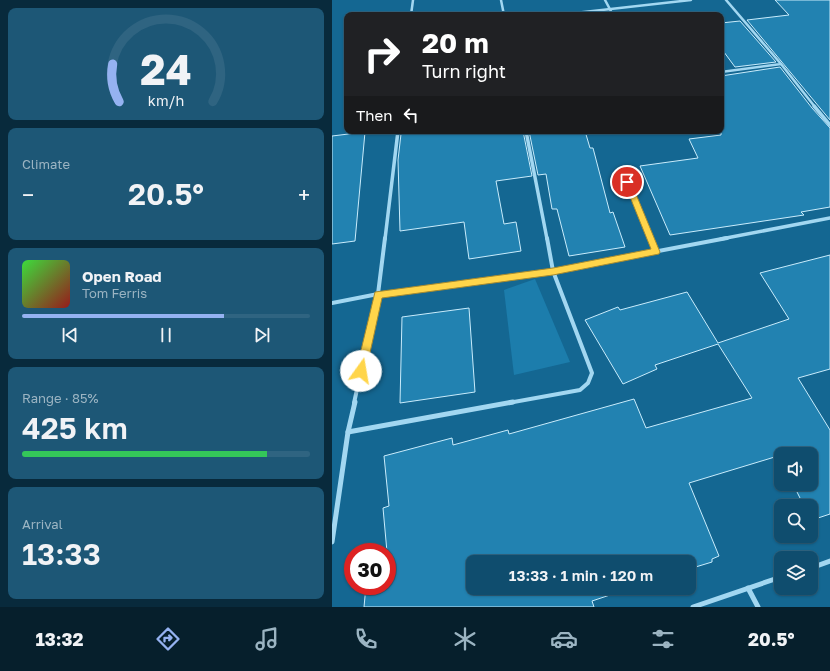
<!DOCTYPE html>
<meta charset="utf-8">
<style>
:root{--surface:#0f4d6e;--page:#1d5776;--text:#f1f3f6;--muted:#9bb4c2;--line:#2f6481;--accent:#95b2f1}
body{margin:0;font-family:"Golos Text",sans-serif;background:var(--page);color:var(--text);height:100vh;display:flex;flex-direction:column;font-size:15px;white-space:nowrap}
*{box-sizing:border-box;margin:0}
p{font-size:13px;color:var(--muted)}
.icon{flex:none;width:22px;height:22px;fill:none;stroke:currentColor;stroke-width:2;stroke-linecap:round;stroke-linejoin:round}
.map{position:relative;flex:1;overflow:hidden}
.side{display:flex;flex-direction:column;gap:8px;padding:8px;background:#082a3c;width:332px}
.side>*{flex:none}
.hud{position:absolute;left:12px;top:12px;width:380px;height:122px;border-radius:8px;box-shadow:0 1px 3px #0004,0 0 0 1px var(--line);background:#202124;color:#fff;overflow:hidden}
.tools{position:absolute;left:442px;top:447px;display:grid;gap:8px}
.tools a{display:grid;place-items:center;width:44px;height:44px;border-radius:8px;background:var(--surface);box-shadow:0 1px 3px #0004,0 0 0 1px var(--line);font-size:20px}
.speed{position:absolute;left:12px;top:543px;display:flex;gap:8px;font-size:20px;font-weight:700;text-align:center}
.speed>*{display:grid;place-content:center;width:52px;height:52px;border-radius:50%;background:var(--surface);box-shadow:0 1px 3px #0004,0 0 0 1px var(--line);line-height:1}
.speed .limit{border:6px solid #d22;background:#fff;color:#111}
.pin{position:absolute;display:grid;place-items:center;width:34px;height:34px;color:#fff;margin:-17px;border:2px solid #fff;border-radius:50%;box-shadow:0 1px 4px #0007}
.me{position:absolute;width:44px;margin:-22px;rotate:13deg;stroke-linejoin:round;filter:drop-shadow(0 0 3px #0008)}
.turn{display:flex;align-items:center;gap:14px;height:84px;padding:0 12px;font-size:18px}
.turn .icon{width:52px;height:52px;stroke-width:2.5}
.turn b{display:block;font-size:28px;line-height:34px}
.then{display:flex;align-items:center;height:38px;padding:0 12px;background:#0003;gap:8px;font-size:15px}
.big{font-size:30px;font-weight:600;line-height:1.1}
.side .tile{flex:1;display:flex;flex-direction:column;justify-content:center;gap:6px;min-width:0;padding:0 14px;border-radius:8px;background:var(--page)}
.side .dial{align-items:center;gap:0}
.dial svg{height:104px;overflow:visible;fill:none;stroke:var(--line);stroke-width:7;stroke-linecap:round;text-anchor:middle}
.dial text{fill:var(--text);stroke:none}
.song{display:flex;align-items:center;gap:12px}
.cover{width:48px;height:48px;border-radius:6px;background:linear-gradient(135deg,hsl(120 70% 55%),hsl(0 70% 35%))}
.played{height:4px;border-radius:2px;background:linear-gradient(90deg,var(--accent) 70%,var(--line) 70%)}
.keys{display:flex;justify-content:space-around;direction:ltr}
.heat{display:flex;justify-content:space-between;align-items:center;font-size:22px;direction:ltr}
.charge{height:6px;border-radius:3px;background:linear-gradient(90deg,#34c759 85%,var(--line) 0)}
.trip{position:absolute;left:134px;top:555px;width:230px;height:40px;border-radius:8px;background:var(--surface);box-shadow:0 1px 3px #0004,0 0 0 1px var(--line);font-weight:600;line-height:40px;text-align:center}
.dock{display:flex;height:64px;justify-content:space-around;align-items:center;background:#061f2c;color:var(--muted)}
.dock .icon{width:28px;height:28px}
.dock .on{color:var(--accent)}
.dock b{font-size:18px;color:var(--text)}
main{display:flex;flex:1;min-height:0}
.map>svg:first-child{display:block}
.green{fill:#1c7dac}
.building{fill:#2282b1;stroke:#c9ecfc}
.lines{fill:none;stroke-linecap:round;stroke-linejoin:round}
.minor-far3{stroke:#a2d7f1;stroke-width:2.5}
.minor-far2{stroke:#a2d7f1;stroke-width:3.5}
.minor-far1{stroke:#a2d7f1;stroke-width:4}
.minor{stroke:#a2d7f1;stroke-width:5}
.route{fill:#ffd54a;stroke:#a68a30}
</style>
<main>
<section class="side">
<div class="tile dial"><svg viewBox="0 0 100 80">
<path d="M14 69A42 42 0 1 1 86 69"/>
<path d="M14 69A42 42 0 0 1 9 40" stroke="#95b2f1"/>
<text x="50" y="56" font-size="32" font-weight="700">24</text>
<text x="50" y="72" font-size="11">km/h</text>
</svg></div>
<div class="tile"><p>Climate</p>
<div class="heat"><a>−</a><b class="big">20.5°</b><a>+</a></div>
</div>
<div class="tile">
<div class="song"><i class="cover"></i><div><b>Open Road</b><p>Tom Ferris</p></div></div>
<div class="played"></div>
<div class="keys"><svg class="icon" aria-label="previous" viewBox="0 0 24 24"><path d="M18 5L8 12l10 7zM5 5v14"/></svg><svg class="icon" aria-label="pause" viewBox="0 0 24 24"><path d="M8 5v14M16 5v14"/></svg><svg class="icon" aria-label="next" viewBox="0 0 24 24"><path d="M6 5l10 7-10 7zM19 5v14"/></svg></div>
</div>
<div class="tile"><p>Range · 85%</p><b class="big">425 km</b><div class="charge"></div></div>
<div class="tile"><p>Arrival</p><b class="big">13:33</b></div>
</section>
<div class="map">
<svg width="498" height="607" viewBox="0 0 498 607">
<rect width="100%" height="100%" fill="#146792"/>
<path class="green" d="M203,279L238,362L182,375L172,290Z"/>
<g class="building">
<path d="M443,0H498V120L415,20L457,15Z"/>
<path d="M408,21L444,62L403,67L389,48V23Z"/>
<path d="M448,67L480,108L498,128V207L469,212L472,215L338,235L308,166L366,158L357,139L389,135V76Z"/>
<path d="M92,131H191L200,176L164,181L172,224L184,222L189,251L137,259L132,222L68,231L66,160L69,134Z"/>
<path d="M197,131H253L258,148H261L278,213L281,212L293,247L237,256L225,209H220L214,174L206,175Z"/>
<path d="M33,132L23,241L0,244V136Z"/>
<path d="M498,255V369L466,378L498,430V514L480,520L479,506H472L461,484H479V454H449V461L446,456L357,483L387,556L380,559V562L357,569V562H141V588H299L260,601L262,607H32L34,586H55V552L51,508L57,506L52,456L120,438L121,445L176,430L177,434L302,399L314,428L420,398L386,344L323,365L325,369L291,384L253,320L286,307L288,310L355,292L386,343L457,319L428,273Z"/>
<path d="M137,308L143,392L68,403L70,317Z"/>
</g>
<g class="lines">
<g class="minor-far3">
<path d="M169,0L172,15"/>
<path d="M273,0L281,15"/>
<path d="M79,15L81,0"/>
<path d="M225,15L359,0"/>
<path d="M449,64L483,107"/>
<path d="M389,72L449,64L394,0"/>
</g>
<g class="minor-far2">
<path d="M482,106L498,125"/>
<path d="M194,131L215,239"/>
<path d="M295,182L319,239"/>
<path d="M53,239L66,131"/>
<path d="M389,239L498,218"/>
</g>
<g class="minor-far1">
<path d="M318,238L324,252"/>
<path d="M0,303L46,294L221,271L395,238"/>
<path d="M22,403L46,294L53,238"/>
<path d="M176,403L248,390L256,383L260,373L221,271L215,238"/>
</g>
<g class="minor">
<path d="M16,432L181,402"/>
<path d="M0,542L16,432L23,402"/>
<path d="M479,568L498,561"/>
<path d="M416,588L426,607"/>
<path d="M361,607L449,577"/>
</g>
</g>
<path class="route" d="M295,179L299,182L328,252L327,254L221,275L50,298L34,371L33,374L29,375L26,374L24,371L43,292L221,268L319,249L292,182Z"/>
</svg>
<div class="tools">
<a><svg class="icon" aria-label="sound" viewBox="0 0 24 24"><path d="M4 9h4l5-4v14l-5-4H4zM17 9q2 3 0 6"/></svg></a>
<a><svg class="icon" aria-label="search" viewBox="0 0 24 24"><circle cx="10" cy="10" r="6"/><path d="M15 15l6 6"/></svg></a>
<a><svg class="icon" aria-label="layers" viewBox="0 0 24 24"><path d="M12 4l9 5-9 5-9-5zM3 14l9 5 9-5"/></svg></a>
</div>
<div class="speed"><div class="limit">30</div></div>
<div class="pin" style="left:295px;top:182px;background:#d93025"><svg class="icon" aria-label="arrive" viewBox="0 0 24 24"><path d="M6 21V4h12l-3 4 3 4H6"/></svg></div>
<svg class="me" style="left:29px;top:371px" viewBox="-20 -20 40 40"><circle r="19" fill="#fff"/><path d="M0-13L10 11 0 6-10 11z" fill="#ffd54a"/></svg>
<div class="trip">13:33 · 1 min · 120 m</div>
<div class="hud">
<div class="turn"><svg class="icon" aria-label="right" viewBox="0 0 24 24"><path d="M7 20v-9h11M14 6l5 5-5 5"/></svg><div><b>20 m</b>Turn right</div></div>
<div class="then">Then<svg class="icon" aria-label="left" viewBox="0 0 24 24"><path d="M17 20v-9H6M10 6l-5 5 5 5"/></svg></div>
</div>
</div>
</main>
<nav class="dock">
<b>13:32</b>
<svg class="icon on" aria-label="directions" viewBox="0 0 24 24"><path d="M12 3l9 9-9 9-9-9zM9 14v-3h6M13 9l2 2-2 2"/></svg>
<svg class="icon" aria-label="music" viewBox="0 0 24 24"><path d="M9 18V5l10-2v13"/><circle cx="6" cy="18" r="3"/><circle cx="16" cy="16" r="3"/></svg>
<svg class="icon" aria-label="phone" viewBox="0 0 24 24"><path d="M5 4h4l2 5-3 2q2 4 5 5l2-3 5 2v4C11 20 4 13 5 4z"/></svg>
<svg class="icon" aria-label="climate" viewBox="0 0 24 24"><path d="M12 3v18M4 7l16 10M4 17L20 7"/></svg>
<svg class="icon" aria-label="car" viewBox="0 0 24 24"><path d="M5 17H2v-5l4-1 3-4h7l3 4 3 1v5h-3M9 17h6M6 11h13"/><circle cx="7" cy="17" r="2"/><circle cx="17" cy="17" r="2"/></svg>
<svg class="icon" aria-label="filters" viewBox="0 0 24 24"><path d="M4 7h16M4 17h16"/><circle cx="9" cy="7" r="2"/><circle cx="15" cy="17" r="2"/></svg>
<b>20.5°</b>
</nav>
